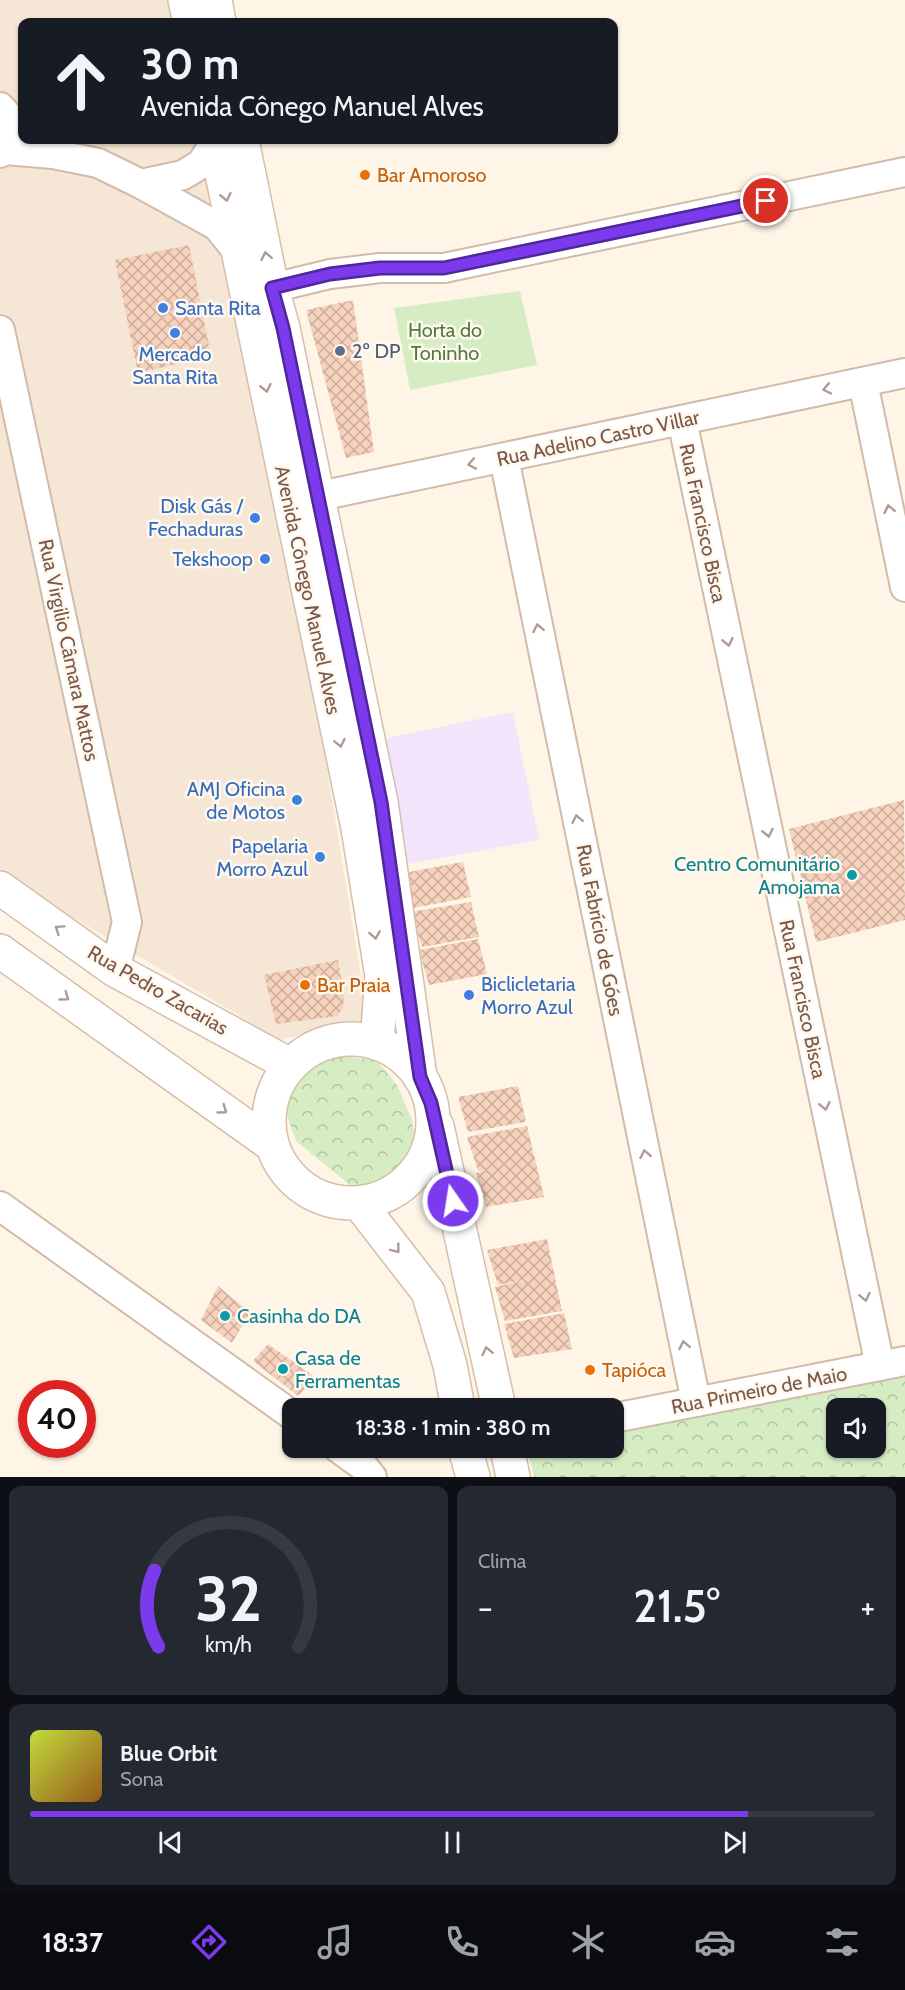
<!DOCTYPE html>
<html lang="pt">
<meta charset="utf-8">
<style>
:root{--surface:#171b24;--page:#242831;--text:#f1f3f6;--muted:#9ea1a6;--line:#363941;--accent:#7c3aed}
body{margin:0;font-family:Cabin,sans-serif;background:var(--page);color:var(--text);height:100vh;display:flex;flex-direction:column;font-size:22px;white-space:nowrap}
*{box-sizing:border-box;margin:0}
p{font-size:20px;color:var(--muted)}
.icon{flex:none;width:33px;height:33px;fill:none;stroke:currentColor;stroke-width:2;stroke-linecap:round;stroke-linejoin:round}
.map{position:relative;height:1477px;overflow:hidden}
.panel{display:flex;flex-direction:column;gap:9px;padding:9px;background:#0d0f14;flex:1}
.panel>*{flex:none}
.banner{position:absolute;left:18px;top:18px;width:600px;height:126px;border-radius:12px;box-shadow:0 2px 4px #0004;background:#171b24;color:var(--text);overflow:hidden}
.fabs{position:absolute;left:826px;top:1398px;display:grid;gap:12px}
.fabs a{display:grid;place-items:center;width:60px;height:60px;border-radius:12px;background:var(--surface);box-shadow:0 2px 4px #0004;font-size:30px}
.speed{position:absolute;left:18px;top:1380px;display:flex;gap:12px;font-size:30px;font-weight:700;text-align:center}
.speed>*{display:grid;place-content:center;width:78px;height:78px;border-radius:50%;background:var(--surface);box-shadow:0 2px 4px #0004;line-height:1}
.speed .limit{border:9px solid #d22;background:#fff;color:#111}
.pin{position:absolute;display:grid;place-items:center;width:51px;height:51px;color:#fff;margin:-26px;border:3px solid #fff;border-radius:50%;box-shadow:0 2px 6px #0007}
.me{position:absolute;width:66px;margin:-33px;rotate:347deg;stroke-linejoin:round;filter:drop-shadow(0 0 4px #0008)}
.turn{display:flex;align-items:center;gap:21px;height:126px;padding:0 24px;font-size:27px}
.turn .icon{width:78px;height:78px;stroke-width:2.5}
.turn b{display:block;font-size:42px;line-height:51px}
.big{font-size:45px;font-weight:600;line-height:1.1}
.panel .widget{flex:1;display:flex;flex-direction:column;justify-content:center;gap:9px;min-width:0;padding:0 21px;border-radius:12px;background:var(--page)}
.panel .dial{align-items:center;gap:0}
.dial svg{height:156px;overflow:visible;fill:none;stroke:var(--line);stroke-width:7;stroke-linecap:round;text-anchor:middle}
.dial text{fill:var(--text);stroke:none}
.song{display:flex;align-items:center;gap:18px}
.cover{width:72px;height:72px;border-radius:9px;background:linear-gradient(135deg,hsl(70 70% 55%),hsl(30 70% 35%))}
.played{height:6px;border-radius:3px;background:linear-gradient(90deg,var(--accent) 85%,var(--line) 85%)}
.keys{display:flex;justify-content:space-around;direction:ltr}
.heat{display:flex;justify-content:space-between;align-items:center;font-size:33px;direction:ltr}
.panel .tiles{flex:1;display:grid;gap:9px;grid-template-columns:1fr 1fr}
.widget:last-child{grid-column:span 2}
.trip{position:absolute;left:282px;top:1398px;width:342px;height:60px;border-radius:12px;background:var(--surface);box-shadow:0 2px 4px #0004;font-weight:600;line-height:60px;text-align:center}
.dock{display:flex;height:96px;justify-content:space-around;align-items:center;background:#090b0e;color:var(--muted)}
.dock .icon{width:42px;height:42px}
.dock .selected{color:var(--accent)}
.dock b{font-size:27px;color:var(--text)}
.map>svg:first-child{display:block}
.residential{fill:#f6e6d5}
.education{fill:#f2e4fb}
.green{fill:#d6edc4}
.park{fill:url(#park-crowns);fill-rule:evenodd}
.building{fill:url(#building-cross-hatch)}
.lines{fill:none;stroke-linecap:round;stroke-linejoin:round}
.street-casing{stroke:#d2bbab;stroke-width:32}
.secondary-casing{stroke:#d7beab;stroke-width:36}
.street{stroke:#fff;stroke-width:28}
.secondary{stroke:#fff;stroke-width:33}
.oneway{stroke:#b09b92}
.route-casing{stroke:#51269a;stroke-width:15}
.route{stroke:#7c3aed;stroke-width:10}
.food-dot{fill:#e8710a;stroke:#fff8ef;stroke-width:2}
.shop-dot{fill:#3f7fe0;stroke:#fff8ef;stroke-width:2}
.service-dot{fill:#5c6f8a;stroke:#fff8ef;stroke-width:2}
.culture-dot{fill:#0f9aa8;stroke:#fff8ef;stroke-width:2}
.labels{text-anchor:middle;stroke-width:5;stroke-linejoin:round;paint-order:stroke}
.food-label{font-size:20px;fill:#c56008;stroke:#fff8ef;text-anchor:start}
.shop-label{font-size:20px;fill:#366cbe;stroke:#fff8ef;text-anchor:end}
.park-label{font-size:20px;fill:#517b3d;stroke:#fff8ef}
.service-label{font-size:20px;fill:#4e5e75;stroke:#fff8ef;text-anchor:start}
.street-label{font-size:20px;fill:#7b5949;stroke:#fff8ef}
.culture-label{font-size:20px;fill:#0d838f;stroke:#fff8ef;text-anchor:start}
</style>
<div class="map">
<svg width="905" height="1477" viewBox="0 0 905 1477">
<defs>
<pattern id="park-crowns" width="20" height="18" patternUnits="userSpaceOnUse" patternTransform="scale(1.5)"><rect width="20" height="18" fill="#d6edc4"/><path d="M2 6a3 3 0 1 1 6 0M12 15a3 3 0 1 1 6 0" fill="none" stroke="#b3c3a1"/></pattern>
<pattern id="building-cross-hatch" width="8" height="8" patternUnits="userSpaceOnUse" patternTransform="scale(1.5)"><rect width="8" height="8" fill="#f6d2bd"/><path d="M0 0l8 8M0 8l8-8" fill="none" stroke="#ccad9c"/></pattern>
</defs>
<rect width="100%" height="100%" fill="#fef5e7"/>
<path class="residential" d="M0,0H201L205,22H22V140H224L368,1019L280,1040L0,874Z"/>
<path class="education" d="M513,712L539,840L408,864L382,739Z"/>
<path class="green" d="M520,291L537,365L410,390L394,308Z"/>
<g class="park">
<path d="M336,1055L377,1061L397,1085L412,1120L416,1144L402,1172L382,1188L350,1185L296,1141L286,1112L293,1085L306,1064Z"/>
<path d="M905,1366V1477H534L527,1448H614V1423ZM837,1408H876V1448H837Z"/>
</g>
<g class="building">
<path d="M189,245L211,356L138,373L115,260Z"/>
<path d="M353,300L374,452L346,458L306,310Z"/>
<path d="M904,800L905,920L816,942L789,829Z"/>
<path d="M463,862L471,897L413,908L403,873Z"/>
<path d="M471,902L479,937L422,947L411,912Z"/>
<path d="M478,939L487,974L429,985L419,950Z"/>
<path d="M338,960L344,995L343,1008L337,1016L276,1024L264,975Z"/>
<path d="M518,1086L526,1122L468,1132L458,1097Z"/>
<path d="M527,1126L544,1197L486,1207L476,1173L487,1170L478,1171L467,1137Z"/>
<path d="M547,1239L562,1311L505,1321L495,1287L528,1279L498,1285L487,1250Z"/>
<path d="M218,1286L250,1313L232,1343L201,1320Z"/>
<path d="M564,1313L572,1349L514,1358L504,1324Z"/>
<path d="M268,1344L315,1377L298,1396L253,1361Z"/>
</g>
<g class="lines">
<defs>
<g id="street">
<path d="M0,107C11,117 14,128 8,142C6,147 6,150 0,153"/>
<path d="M5,150L53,154L98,163L141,184L217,226L238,252"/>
<path d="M141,184L183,175L201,164L215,142"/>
<path d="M272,288L330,274L380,268H444L905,172"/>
<path d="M0,330L127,922L115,970"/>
<path d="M863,382L905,587"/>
<path d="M682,420L880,1366"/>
<path d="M504,458L696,1402"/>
<path d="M296,501L905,373"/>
<path d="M0,1206L292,1415"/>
<path d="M614,1418L905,1361"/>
<path d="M338,1448L363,1466L372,1477"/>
</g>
<g id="secondary">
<path d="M185,0L190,22"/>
<path d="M215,0L219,22"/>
<path d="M215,140L358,828L382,976L377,1043"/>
<path d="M242,140L272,288L283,328L381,802L420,1077"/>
<path d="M0,888L115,970L290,1065"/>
<path d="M0,951L272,1145"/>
<circle cx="351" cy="1121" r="82"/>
<path d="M437,1126L499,1408"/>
<path d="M359,1203L428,1292L450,1365L458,1408"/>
<path d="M465,1448L473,1477"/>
<path d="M507,1448L513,1477"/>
</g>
</defs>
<use href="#street" class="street-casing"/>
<use href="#secondary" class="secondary-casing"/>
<use href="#street" class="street"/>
<use href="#secondary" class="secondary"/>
</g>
<defs><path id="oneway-chevron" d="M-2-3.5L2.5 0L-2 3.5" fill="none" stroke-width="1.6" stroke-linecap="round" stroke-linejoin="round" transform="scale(1.5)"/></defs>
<g class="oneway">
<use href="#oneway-chevron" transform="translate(226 197) rotate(78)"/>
<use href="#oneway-chevron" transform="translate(266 256) rotate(-101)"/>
<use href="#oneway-chevron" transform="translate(266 388) rotate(78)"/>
<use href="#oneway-chevron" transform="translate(827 389) rotate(168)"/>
<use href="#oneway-chevron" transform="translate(472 464) rotate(169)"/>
<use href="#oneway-chevron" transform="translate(889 509) rotate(-102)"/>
<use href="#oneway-chevron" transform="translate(538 628) rotate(-101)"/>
<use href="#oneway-chevron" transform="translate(728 642) rotate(78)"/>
<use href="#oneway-chevron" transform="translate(340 743) rotate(78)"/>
<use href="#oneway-chevron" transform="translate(577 819) rotate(-101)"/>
<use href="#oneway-chevron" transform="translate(768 833) rotate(78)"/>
<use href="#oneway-chevron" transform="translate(59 929) rotate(-145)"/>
<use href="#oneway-chevron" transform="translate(375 935) rotate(81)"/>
<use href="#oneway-chevron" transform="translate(65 997) rotate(36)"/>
<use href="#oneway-chevron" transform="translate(825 1106) rotate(78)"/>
<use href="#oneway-chevron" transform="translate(223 1110) rotate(36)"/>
<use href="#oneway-chevron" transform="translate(645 1154) rotate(-101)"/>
<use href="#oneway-chevron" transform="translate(396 1249) rotate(52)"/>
<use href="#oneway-chevron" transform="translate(865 1297) rotate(78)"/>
<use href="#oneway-chevron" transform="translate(684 1345) rotate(-101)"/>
<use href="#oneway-chevron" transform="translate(487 1351) rotate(-102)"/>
</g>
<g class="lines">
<defs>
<path id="route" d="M453,1201L431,1103L420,1077L381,802L283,328L272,288L330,274L380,268H444L766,201"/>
</defs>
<use href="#route" class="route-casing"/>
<use href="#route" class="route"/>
</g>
<g class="food-dot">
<circle cx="365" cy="175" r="6"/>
<circle cx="305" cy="985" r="6"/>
<circle cx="590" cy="1370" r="6"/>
</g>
<g class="shop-dot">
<circle cx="163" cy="308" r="6"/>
<circle cx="175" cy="333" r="6"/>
<circle cx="255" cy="518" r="6"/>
<circle cx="265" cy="559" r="6"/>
<circle cx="297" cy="800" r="6"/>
<circle cx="320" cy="857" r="6"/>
<circle cx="469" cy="995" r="6"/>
</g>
<circle class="service-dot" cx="340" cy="351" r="6"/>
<g class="culture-dot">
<circle cx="852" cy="875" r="6"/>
<circle cx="225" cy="1316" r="6"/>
<circle cx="283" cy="1369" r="6"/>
</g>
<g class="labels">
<g class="food-label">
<text x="377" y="182">Bar Amoroso</text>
<text x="317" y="992">Bar Praia</text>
<text x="602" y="1377">Tapióca</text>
</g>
<g class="shop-label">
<text x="175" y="315" text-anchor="start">Santa Rita</text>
<text x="175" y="361" text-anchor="middle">Mercado<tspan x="175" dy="23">Santa Rita</tspan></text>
<text x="243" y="513">Disk Gás /<tspan x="243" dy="23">Fechaduras</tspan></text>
<text x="253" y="566">Tekshoop</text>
<text x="285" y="796">AMJ Oficina<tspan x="285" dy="23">de Motos</tspan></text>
<text x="308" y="853">Papelaria<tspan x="308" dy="23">Morro Azul</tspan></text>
<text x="481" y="991" text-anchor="start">Biclicletaria<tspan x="481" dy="23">Morro Azul</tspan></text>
</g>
<g class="park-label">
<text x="445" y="337">Horta do<tspan x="445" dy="23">Toninho</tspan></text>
</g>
<g class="service-label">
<text x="352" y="358">2º DP</text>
</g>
<g class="street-label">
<text transform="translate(598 438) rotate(-12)" y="7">Rua Adelino Castro Villar</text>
<text transform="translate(703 523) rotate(78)" y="7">Rua Francisco Bisca</text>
<text transform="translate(308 590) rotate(78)" y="7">Avenida Cônego Manuel Alves</text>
<text transform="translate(69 650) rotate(78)" y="7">Rua Virgilio Câmara Mattos</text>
<text transform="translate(600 930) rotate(79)" y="7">Rua Fabrício de Góes</text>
<text transform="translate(158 990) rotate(30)" y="7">Rua Pedro Zacarias</text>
<text transform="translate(803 999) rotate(78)" y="7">Rua Francisco Bisca</text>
<text transform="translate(759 1390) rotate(-11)" y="7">Rua Primeiro de Maio</text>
</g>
<g class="culture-label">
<text x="840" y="871" text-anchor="end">Centro Comunitário<tspan x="840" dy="23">Amojama</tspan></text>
<text x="237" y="1323">Casinha do DA</text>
<text x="295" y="1365">Casa de<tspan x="295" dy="23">Ferramentas</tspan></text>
</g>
</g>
</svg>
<div class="fabs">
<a><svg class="icon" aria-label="sound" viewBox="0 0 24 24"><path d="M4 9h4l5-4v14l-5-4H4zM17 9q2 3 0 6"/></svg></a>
</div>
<div class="speed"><div class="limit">40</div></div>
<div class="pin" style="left:766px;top:201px;background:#d93025"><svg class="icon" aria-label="arrive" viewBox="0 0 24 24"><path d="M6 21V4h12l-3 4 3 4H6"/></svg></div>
<svg class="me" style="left:453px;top:1201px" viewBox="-20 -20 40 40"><circle r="17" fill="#7c3aed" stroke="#fff" stroke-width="3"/><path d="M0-11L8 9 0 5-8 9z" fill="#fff"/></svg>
<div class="trip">18:38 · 1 min · 380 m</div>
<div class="banner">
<div class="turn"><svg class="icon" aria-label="ahead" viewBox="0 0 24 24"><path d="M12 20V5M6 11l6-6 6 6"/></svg><div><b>30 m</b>Avenida Cônego Manuel Alves</div></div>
</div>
</div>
<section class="panel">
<div class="tiles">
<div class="widget dial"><svg viewBox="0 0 100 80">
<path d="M14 69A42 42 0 1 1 86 69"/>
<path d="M14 69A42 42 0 0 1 12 30" stroke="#7c3aed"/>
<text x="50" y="56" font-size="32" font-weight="700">32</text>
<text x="50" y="72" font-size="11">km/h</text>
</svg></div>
<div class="widget"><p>Clima</p>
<div class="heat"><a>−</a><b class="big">21.5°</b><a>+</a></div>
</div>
<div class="widget">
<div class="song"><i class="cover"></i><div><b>Blue Orbit</b><p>Sona</p></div></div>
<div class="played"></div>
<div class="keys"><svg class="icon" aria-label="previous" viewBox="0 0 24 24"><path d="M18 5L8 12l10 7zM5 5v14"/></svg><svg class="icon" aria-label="pause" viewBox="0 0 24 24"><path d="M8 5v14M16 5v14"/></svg><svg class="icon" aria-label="next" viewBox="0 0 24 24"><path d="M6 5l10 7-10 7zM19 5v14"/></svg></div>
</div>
</div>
</section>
<nav class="dock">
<b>18:37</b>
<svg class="icon selected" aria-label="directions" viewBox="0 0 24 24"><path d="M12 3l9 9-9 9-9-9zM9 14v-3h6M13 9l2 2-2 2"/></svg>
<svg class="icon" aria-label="music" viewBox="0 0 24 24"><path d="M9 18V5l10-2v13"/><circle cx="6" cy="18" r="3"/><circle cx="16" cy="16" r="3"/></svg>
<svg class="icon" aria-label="phone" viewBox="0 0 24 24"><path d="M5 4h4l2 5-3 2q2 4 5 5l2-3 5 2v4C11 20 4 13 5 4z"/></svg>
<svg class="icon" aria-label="climate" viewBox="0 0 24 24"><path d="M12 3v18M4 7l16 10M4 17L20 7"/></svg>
<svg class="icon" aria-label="car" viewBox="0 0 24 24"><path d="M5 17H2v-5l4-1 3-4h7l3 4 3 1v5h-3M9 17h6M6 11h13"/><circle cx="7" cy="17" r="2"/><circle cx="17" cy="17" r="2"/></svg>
<svg class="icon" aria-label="filters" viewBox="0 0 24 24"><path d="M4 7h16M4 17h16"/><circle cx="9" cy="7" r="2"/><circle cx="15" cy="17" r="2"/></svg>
</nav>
